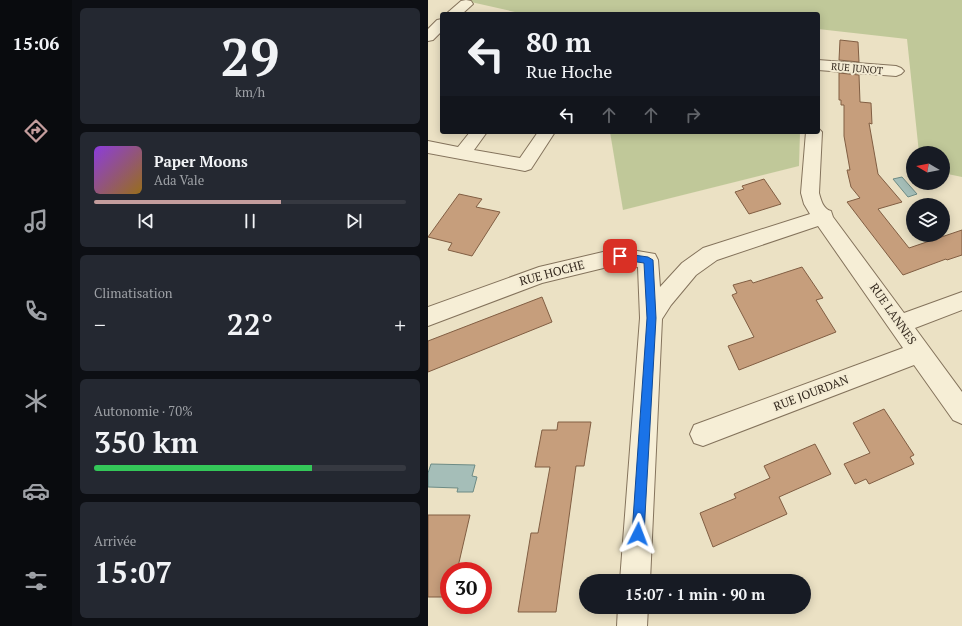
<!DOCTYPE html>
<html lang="fr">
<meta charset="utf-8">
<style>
:root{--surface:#171b24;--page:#242831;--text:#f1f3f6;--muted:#9ea1a6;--line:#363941;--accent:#c49d9d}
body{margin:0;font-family:"PT Serif",serif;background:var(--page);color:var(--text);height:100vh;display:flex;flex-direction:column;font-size:15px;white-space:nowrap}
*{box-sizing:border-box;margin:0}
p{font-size:13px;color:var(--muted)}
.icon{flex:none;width:22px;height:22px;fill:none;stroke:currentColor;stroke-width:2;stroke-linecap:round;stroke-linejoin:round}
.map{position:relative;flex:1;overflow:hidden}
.side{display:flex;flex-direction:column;gap:8px;padding:8px;background:#0d0f14;width:356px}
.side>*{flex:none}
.guide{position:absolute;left:12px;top:12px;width:380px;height:122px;border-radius:4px;box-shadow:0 2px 10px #0003;background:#171b24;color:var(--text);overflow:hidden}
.needle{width:26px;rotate:280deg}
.fabs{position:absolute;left:478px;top:146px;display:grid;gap:8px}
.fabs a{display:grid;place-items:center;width:44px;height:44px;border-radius:50%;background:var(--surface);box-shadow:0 2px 10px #0003;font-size:20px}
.speed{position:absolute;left:12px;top:562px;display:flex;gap:8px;font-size:20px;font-weight:700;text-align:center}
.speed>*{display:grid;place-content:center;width:52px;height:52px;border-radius:50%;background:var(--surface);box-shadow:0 2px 10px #0003;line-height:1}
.speed .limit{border:6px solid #d22;background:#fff;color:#111}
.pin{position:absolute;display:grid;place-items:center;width:34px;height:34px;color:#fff;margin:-17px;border-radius:8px;box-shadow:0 2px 6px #0006}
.me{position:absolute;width:44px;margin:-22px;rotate:3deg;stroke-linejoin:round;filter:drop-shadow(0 0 3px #0008)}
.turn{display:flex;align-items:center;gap:14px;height:84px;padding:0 20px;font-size:18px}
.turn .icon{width:52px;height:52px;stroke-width:2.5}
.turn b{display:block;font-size:28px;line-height:34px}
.lanes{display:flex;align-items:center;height:38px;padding:0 20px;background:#0003;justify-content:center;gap:20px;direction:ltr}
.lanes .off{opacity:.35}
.big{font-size:30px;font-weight:700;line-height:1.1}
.side .card{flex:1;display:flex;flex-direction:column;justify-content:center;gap:6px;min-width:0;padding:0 14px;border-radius:6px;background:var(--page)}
.side .dial{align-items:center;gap:0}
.dial b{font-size:52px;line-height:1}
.song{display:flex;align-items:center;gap:12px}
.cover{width:48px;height:48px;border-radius:6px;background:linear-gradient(135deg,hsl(270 70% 55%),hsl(40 70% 35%))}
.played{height:4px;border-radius:2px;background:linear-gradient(90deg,var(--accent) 60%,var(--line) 60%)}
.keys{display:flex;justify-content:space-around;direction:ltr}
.heat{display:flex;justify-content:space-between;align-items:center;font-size:22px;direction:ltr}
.charge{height:6px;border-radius:3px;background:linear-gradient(90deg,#34c759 70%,var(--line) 0)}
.trip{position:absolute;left:151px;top:574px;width:232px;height:40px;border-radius:20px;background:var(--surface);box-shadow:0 2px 10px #0003;font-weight:700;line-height:40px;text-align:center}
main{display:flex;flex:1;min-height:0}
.dock{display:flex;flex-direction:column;width:72px;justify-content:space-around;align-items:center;background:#090b0e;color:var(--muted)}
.dock .icon{width:28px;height:28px}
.dock .current{color:var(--accent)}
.dock b{font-size:18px;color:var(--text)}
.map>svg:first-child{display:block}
.green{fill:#c0c899}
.water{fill:#a5beb8;stroke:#6d8b85}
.building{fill:#c69e7c;stroke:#815e43}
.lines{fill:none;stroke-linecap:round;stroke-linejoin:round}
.minor-casing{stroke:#84735c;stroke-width:2}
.minor{fill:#f6eed6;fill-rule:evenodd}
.route{fill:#1a73e8;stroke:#114b97}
.labels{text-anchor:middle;stroke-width:4;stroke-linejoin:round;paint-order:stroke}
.far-street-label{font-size:10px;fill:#352a1f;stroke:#f3ebd3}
.street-label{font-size:12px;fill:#352a1f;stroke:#f3ebd3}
</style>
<main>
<nav class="dock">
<b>15:06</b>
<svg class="icon current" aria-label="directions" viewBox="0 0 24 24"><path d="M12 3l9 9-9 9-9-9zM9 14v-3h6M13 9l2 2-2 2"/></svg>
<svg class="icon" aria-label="music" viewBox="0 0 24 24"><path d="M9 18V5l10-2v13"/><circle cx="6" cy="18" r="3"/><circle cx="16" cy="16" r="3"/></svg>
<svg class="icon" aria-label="phone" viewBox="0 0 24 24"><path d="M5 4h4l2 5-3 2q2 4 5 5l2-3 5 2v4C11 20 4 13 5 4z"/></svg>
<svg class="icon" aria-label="climate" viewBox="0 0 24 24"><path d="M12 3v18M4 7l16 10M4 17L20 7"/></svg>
<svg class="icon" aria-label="car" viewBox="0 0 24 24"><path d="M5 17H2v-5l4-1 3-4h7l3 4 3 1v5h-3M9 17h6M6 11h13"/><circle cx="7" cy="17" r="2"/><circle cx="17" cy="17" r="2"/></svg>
<svg class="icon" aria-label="filters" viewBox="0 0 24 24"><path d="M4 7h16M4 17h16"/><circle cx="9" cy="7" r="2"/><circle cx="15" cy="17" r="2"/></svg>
</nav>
<section class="side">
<div class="card dial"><b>29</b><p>km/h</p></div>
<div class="card">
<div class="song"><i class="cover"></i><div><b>Paper Moons</b><p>Ada Vale</p></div></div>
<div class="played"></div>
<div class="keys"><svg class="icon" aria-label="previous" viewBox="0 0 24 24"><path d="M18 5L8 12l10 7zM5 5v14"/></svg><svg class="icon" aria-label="pause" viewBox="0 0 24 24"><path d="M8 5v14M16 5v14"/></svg><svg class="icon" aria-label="next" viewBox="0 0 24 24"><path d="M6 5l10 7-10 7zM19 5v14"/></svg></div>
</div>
<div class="card"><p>Climatisation</p>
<div class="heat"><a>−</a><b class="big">22°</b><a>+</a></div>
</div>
<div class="card"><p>Autonomie · 70%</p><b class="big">350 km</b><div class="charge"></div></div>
<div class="card"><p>Arrivée</p><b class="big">15:07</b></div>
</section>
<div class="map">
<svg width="534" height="626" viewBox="0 0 534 626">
<rect width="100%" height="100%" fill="#ebe1c4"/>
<g class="green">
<path d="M34,0H534V177L515,173V153H491L479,39L390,29V14H96Z"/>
<path d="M182,132H372L371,166L195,210Z"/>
</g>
<g class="water">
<path d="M474,177L489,194L480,197L465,179Z"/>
<path d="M3,464L47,465L44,476L49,477L45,492H29L30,488L0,487V473Z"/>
</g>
<g class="building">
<path d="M412,40L430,42L431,62L411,60Z"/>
<path d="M411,73L431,75L432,102L443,103L444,124L441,123L450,174L474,202L450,209L481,248L534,230V255L519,260L518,259L475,275L419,202L432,198L423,187L419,170H422L416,136V105H413V100H411Z"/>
<path d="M336,179L353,204L321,214L307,192L316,189L314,186Z"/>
<path d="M31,194L54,199L48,207L72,212L44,256L20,250L24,243L0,237Z"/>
<path d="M374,267L395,298L388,300L408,332L311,370L300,346L326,337L304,295L309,293L305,285L323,280L325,283Z"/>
<path d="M114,297L124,322L0,372V341Z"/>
<path d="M456,409L486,455L482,457L486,464L441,484L438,479L427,484L416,464L442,453L425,423Z"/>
<path d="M130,422H163L156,466H148L128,612H90L103,533H110L122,467H107L114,430H129Z"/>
<path d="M387,444L403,474L351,497L359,514L285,547L272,513L308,498L306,494L342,478L336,466Z"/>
<path d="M0,515H42L29,571H21V597H0Z"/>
</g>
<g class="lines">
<defs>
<g id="minor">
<path d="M38,0L43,1L45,4L34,14H18L33,1Z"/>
<path d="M14,19V31L5,40L0,41V29L9,20Z"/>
<path d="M390,60L468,66L473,68L476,71L473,74L468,76L390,70Z"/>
<path d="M390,128L394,132L391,193C393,200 395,209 403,211L405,217L476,313L534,292V310L487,328L534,392V424L525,420L486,365L275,446L266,443L262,434L266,425L475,348L390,226L289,260L268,275L243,305L234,319L222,581H192L212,318L210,267L192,264L114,283L0,326V307L111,267L192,248L227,254L230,260L232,287L254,263L275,248L382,214L376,204L373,193L378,132H390Z"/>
<path d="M42,132H59L46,150L92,158L110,132H127L103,169L97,171L0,153V141L30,147Z"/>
<path d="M190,607H220L219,626H189Z"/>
</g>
</defs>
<use href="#minor" class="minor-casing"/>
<use href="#minor" class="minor"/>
</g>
<path class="route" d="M192,253L220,257L225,260L228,318L216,534L214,539L210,540L206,539L204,534L219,318L216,263L189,259L188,256L189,254Z"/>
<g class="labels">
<g class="far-street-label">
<text transform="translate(429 68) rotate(5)" y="4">RUE JUNOT</text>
</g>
<g class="street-label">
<text transform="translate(124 273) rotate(-15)" y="4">RUE HOCHE</text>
<text transform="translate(465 314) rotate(55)" y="4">RUE LANNES</text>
<text transform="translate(383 393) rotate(-21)" y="4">RUE JOURDAN</text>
</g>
</g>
</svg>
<div class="fabs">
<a><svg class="needle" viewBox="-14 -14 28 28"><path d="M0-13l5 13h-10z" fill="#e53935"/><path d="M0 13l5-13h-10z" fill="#9ea1a6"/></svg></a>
<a><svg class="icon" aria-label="layers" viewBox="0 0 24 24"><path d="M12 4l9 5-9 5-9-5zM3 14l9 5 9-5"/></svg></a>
</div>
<div class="speed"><div class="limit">30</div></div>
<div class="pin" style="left:192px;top:256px;background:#d93025"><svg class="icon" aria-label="arrive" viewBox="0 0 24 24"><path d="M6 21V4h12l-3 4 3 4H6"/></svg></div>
<svg class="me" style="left:210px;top:534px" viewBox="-20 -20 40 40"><path d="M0-17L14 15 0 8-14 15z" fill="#1a73e8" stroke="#fff" stroke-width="4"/></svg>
<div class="trip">15:07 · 1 min · 90 m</div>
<div class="guide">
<div class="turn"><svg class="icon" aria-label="left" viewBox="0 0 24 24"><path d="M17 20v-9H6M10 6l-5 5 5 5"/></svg><div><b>80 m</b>Rue Hoche</div></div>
<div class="lanes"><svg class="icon" aria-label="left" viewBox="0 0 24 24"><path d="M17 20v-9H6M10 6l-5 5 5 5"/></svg><svg class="icon off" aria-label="ahead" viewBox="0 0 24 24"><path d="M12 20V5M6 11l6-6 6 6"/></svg><svg class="icon off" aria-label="ahead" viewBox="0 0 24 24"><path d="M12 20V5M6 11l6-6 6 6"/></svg><svg class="icon off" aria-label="right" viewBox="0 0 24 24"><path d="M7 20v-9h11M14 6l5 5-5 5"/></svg></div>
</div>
</div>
</main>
